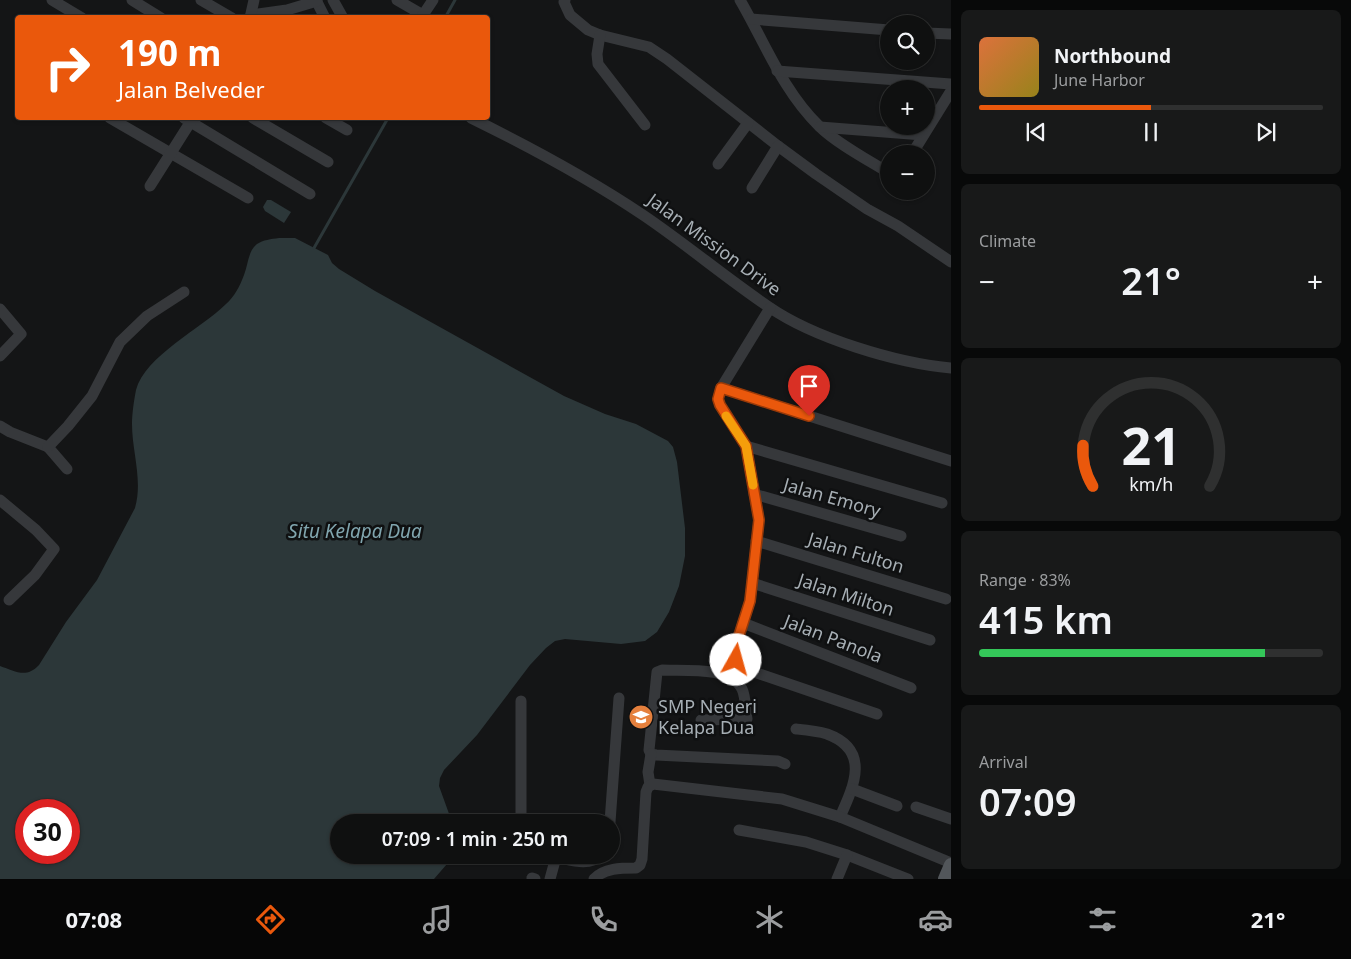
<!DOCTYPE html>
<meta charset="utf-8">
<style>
:root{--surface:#0f1010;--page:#181919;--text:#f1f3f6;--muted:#9b9d9f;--line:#2f3030;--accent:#ea580c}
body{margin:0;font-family:"Noto Sans",sans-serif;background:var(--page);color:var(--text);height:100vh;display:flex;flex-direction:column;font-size:19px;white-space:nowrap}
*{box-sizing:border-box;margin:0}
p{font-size:16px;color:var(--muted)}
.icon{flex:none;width:28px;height:28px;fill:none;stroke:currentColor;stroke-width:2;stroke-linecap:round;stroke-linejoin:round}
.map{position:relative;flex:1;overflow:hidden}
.drawer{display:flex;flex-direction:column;gap:10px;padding:10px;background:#080909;width:400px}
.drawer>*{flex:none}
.guide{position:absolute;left:15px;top:15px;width:475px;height:105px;border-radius:5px;box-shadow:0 1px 4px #0004,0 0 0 1px var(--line);background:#ea580c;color:#fff;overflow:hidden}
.buttons{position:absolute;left:880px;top:15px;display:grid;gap:10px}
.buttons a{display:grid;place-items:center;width:55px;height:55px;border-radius:50%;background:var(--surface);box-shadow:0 1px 4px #0004,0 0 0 1px var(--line);font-size:25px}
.speed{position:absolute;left:15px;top:799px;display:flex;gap:10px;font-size:25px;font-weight:700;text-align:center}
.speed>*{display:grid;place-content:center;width:65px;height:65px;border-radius:50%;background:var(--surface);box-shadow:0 1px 4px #0004,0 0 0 1px var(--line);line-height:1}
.speed .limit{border:8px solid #d22;background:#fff;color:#111}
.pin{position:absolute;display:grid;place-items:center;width:42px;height:42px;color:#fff;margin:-51px -21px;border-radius:50% 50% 50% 0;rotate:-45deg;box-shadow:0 0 5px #0007}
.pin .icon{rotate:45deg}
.me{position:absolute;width:55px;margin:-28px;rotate:7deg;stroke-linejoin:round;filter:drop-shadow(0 0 4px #0008)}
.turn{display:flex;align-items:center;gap:18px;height:105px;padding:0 20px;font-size:22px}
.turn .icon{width:65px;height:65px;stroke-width:2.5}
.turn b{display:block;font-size:35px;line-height:42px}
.big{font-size:38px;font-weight:600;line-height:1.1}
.drawer .widget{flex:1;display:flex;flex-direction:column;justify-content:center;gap:8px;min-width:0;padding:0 18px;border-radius:8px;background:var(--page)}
.drawer .dial{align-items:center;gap:0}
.dial svg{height:130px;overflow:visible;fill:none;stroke:var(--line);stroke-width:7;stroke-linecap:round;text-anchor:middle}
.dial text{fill:var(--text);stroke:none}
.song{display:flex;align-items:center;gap:15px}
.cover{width:60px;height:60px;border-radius:8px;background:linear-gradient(135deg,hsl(20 70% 55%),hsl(50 70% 35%))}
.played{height:5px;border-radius:2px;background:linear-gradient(90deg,var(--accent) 50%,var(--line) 50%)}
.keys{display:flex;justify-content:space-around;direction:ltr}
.heat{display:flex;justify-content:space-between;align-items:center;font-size:28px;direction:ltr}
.charge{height:8px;border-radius:4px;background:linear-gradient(90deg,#34c759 83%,var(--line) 0)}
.trip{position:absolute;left:330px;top:814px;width:290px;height:50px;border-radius:25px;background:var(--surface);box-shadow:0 1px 4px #0004,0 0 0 1px var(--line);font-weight:600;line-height:50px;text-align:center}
.dock{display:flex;height:80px;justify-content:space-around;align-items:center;background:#060606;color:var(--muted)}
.dock .icon{width:35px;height:35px}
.dock .active{color:var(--accent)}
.dock b{font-size:22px;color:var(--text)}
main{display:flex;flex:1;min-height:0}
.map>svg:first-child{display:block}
.water{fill:#2c3739;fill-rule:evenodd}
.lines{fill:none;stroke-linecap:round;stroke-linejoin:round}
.stream{stroke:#2c3739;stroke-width:3}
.minor{stroke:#36383b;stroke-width:11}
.major{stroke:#52565a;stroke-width:14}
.route-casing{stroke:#983908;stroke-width:12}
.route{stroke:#ea580c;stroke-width:9}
.slow{stroke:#f59e0b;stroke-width:9}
.labels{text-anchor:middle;stroke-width:5;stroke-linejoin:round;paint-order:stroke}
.street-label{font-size:18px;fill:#a7afb5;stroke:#0f1011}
.poi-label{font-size:18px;fill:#a7afb5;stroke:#0f1011;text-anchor:start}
.water-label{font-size:19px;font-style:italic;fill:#80a5ae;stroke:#0f1011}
</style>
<main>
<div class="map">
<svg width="951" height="879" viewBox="0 0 951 879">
<rect width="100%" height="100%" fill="#141516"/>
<g class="water">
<path d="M267,200H271L291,212L284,223L265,211L263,207Z"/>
<path d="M279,238H295L328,255L332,263L339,269L375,291L564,396L605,414L636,424L668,441L673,447L677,462L685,528V556L679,586L669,612L657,632L645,641L621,644L565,639L555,641L546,648L530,665L477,735L444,770L440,778L439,786L452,822H339V855H452L447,864L434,879H0V666C15,671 26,679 39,665L66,622L97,580L135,508C143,480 132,452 132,424C132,414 134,400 136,390C145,356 202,328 226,304C234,297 240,286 244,275C248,265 248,251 257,244C263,240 271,239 279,238ZM26,810H69V852H26Z"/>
</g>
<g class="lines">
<g class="stream">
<path d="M445,18L455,0"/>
<path d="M314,248L388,118"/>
</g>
<g class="minor">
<path d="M52,0L82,18"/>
<path d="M132,0L161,18"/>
<path d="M201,0L232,18"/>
<path d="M316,0L325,18"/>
<path d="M333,0L343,18"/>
<path d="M397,0L423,15"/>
<path d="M565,0L564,2L570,15L588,30L600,35L649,47L667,59L778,146L816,174L867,209L898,226L951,262"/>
<path d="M740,0C765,43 783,91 819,126C836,143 868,160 889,173"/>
<path d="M251,15L287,10L317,1"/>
<path d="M250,18L254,0"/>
<path d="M421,18L433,0"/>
<path d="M751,19L889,30"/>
<path d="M926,33L951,34"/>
<path d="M600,35L597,54L598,64L645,125"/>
<path d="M777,71L951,84"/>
<path d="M110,118L248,198"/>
<path d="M184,118L310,194"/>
<path d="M253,118L328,162"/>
<path d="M326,118L347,130"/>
<path d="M471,118C530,147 588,178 643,215C686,244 726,278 769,307C814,338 896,363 951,368"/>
<path d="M820,127L923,135"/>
<path d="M912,154L951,91"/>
<path d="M718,164L748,123"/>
<path d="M150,186L193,118"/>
<path d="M752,188L778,146"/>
<path d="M770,308L721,388L718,399L720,405L746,446L759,520L750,601L735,648L734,655L738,665L745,669L877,714"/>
<path d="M0,309L21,334L0,356"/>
<path d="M721,388L951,461"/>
<path d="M0,426L10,432L48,447L67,469"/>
<path d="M746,446L942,503"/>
<path d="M48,447L68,426L92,396L120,342L147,316L184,292"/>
<path d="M754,494L901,536"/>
<path d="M0,500L36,530L54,549L35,575L9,600"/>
<path d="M756,541L946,599"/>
<path d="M752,583L930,640"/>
<path d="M743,623L911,688"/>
<path d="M701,720L747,719C745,710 746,697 742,689C730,666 684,671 662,670L657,672L649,750L651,754L656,755L778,761L785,764"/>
<path d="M796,729C806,730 817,731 827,734C871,750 854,786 840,817"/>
<path d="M650,785L648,772L651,754"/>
<path d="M852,789L897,806"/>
<path d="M916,807L951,819"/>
<path d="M521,822V701"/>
<path d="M610,822L619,698"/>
<path d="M739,830L806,842L847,855L908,879"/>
<path d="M556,857C571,860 589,867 601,855"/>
<path d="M532,878L535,879"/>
<path d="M550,879L556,857L550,855"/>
<path d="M594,879C604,868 621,868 636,868L640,865L642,859L646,792L648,787L653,784L782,799L840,817L951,863"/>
<path d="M837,879L847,855"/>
</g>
<path class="major" d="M945,879L951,865"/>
</g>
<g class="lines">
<defs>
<path id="route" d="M736,660L735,648L750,601L759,520L746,446L720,405L718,399L721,388L809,416"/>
</defs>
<use href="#route" class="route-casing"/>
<use href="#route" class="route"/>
<path class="slow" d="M726,416L746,446L753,485"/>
</g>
<defs>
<symbol id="school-disc" viewBox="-11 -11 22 22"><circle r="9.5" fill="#e5803d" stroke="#0f1011"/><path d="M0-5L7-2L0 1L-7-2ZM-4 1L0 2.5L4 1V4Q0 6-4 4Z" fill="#fff"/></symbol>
</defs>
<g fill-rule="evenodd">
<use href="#school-disc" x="627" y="703" width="28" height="28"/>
</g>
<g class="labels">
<g class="street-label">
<text transform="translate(714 245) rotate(36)" y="6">Jalan Mission Drive</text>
<text transform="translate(832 498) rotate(16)" y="6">Jalan Emory</text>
<text transform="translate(856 553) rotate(17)" y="6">Jalan Fulton</text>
<text transform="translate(846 595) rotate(18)" y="6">Jalan Milton</text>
<text transform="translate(833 639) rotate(21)" y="6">Jalan Panola</text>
</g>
<g class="poi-label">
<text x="658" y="713">SMP Negeri<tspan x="658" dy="21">Kelapa Dua</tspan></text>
</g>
<g class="water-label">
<text x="355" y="538">Situ Kelapa Dua</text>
</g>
</g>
</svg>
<div class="buttons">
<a><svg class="icon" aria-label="search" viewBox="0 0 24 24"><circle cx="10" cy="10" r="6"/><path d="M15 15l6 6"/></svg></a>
<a>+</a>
<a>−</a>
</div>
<div class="speed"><div class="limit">30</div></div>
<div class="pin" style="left:809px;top:416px;background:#d93025"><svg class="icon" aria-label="arrive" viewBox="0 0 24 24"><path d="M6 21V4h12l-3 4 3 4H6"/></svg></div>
<svg class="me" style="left:736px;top:660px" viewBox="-20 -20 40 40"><circle r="19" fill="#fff"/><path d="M0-13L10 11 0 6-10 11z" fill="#ea580c"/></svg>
<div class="trip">07:09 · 1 min · 250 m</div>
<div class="guide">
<div class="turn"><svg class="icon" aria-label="right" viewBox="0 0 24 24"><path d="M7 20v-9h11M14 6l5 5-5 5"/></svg><div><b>190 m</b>Jalan Belveder</div></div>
</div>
</div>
<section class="drawer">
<div class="widget">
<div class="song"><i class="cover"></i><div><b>Northbound</b><p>June Harbor</p></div></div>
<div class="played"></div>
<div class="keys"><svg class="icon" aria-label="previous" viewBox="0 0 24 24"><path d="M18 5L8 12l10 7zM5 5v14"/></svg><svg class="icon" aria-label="pause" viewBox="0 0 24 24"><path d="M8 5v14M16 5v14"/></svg><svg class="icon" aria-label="next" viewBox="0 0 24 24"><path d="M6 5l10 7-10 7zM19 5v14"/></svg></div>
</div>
<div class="widget"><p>Climate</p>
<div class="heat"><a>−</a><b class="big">21°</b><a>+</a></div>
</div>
<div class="widget dial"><svg viewBox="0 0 100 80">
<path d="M14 69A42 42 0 1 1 86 69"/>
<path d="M14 69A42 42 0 0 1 8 44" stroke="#ea580c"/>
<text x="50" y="56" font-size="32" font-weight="700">21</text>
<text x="50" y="72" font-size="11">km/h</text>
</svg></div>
<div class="widget"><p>Range · 83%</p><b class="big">415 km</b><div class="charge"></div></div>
<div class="widget"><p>Arrival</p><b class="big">07:09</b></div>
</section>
</main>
<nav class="dock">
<b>07:08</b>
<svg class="icon active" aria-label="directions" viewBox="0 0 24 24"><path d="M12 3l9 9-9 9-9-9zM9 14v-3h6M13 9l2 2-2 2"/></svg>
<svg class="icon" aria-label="music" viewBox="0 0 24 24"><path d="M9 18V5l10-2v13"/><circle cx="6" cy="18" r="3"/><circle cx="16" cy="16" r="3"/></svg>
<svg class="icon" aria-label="phone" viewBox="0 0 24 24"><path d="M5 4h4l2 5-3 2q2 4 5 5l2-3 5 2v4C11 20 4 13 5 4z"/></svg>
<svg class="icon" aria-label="climate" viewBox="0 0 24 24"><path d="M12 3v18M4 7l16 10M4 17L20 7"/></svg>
<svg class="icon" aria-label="car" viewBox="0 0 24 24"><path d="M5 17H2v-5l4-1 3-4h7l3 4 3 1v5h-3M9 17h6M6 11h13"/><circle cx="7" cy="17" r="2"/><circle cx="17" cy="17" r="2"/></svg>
<svg class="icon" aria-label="filters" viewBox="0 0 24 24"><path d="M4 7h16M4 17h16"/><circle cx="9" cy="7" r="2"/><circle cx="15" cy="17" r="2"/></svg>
<b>21°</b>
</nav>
